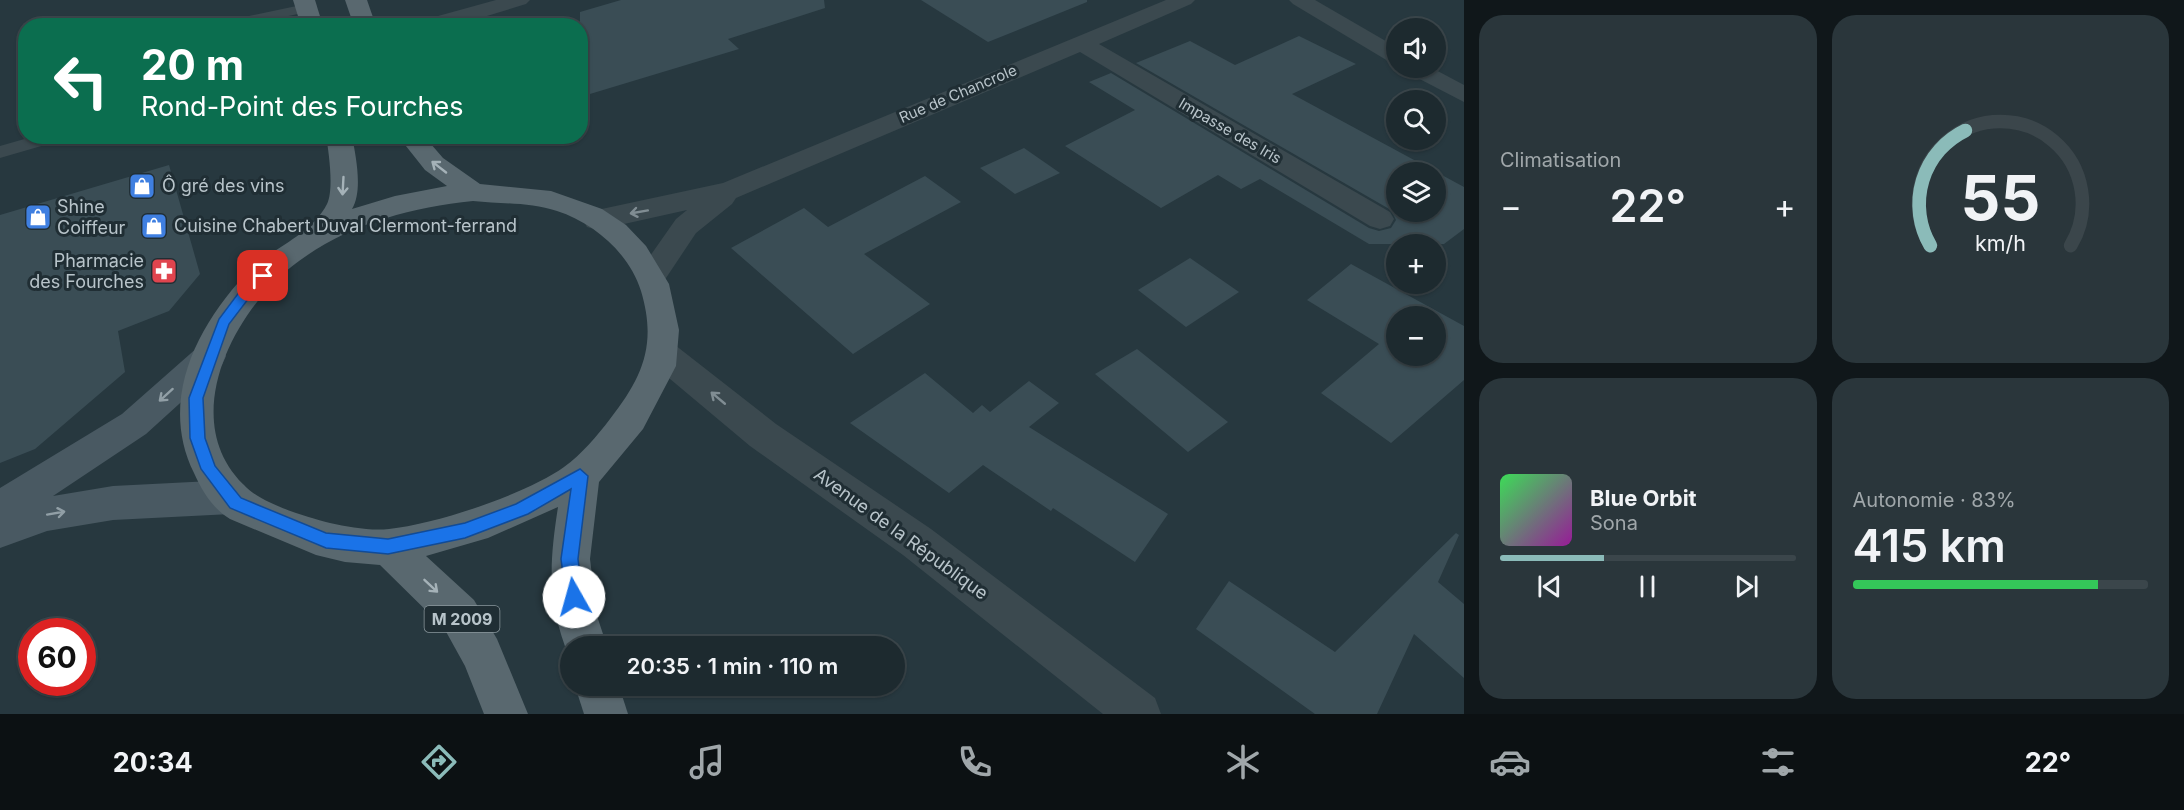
<!DOCTYPE html>
<html lang="fr">
<meta charset="utf-8">
<style>
:root{--surface:#1d2a2f;--page:#2a363b;--text:#f1f3f6;--muted:#a0a7aa;--line:#3b464b;--accent:#8bbbb9}
body{margin:0;font-family:Inter,sans-serif;background:var(--page);color:var(--text);height:100vh;display:flex;flex-direction:column;font-size:22px;white-space:nowrap}
*{box-sizing:border-box;margin:0}
p{font-size:20px;color:var(--muted)}
.icon{flex:none;width:33px;height:33px;fill:none;stroke:currentColor;stroke-width:2;stroke-linecap:round;stroke-linejoin:round}
.map{position:relative;flex:1;overflow:hidden}
.panel{display:flex;flex-direction:column;gap:15px;padding:15px;background:#10171a;width:720px}
.panel>*{flex:none}
.hud{position:absolute;left:18px;top:18px;width:570px;height:126px;border-radius:24px;box-shadow:0 2px 4px #0004,0 0 0 2px var(--line);background:#0b6e4f;color:#fff;overflow:hidden}
.tools{position:absolute;left:1386px;top:18px;display:grid;gap:12px}
.tools a{display:grid;place-items:center;width:60px;height:60px;border-radius:50%;background:var(--surface);box-shadow:0 2px 4px #0004,0 0 0 2px var(--line);font-size:30px}
.speed{position:absolute;left:18px;top:618px;display:flex;gap:12px;font-size:30px;font-weight:700;text-align:center}
.speed>*{display:grid;place-content:center;width:78px;height:78px;border-radius:50%;background:var(--surface);box-shadow:0 2px 4px #0004,0 0 0 2px var(--line);line-height:1}
.speed .limit{border:9px solid #d22;background:#fff;color:#111}
.pin{position:absolute;display:grid;place-items:center;width:51px;height:51px;color:#fff;margin:-26px;border-radius:12px;box-shadow:0 3px 9px #0006}
.me{position:absolute;width:66px;margin:-33px;rotate:353deg;stroke-linejoin:round;filter:drop-shadow(0 0 4px #0008)}
.turn{display:flex;align-items:center;gap:21px;height:126px;padding:0 24px;font-size:27px}
.turn .icon{width:78px;height:78px;stroke-width:2.5}
.turn b{display:block;font-size:42px;line-height:51px}
.big{font-size:45px;font-weight:600;line-height:1.1}
.panel .widget{flex:1;display:flex;flex-direction:column;justify-content:center;gap:9px;min-width:0;padding:0 21px;border-radius:24px;background:var(--page)}
.panel .dial{align-items:center;gap:0}
.dial svg{height:156px;overflow:visible;fill:none;stroke:var(--line);stroke-width:7;stroke-linecap:round;text-anchor:middle}
.dial text{fill:var(--text);stroke:none}
.song{display:flex;align-items:center;gap:18px}
.cover{width:72px;height:72px;border-radius:9px;background:linear-gradient(135deg,hsl(130 70% 55%),hsl(300 70% 35%))}
.played{height:6px;border-radius:3px;background:linear-gradient(90deg,var(--accent) 35%,var(--line) 35%)}
.keys{display:flex;justify-content:space-around;direction:ltr}
.heat{display:flex;justify-content:space-between;align-items:center;font-size:33px;direction:ltr}
.charge{height:9px;border-radius:4px;background:linear-gradient(90deg,#34c759 83%,var(--line) 0)}
.panel .tiles{flex:1;display:grid;gap:15px;grid-template-columns:repeat(2,1fr)}
.trip{position:absolute;left:560px;top:636px;width:345px;height:60px;border-radius:30px;background:var(--surface);box-shadow:0 2px 4px #0004,0 0 0 2px var(--line);font-weight:600;line-height:60px;text-align:center}
.tabs{display:flex;height:96px;justify-content:space-around;align-items:center;background:#0c1113;color:var(--muted)}
.tabs .icon{width:42px;height:42px}
.tabs .selected{color:var(--accent)}
.tabs b{font-size:27px;color:var(--text)}
main{display:flex;flex:1;min-height:0}
.map>svg:first-child{display:block}
.building{fill:#3a4d55;fill-rule:evenodd}
.lines{fill:none;stroke-linecap:round;stroke-linejoin:round}
.service{fill:#3b494f;fill-rule:evenodd}
.minor{fill:#3b494f;fill-rule:evenodd}
.tertiary{fill:#3b494f;fill-rule:evenodd}
.secondary{fill:#495962;fill-rule:evenodd}
.primary{fill:#59686f;fill-rule:evenodd}
.oneway{stroke:#a5b2b8}
.oneway2{stroke:#808d93}
.oneway3{stroke:#919fa6}
.route{fill:#1a73e8;stroke:#114b97;stroke-width:1.5}
.labels{text-anchor:middle;stroke-width:6;stroke-linejoin:round;paint-order:stroke}
.far-street-label{font-size:15px;fill:#b8c4ca;stroke:#202e34}
.shield{fill:#202e34;stroke:#8a979d;stroke-width:1.5}
.shield-label{font-size:16px;font-weight:bold;fill:#b8c4ca}
.poi-label{font-size:18px;fill:#b8c4ca;stroke:#202e34;text-anchor:start}
.street-label{font-size:18px;fill:#b8c4ca;stroke:#202e34}
</style>
<main>
<div class="map">
<svg width="1464" height="714" viewBox="0 0 1464 714">
<rect width="100%" height="100%" fill="#27383f"/>
<g class="building">
<path d="M621,0H824L825,8L728,39L739,49L580,97V12Z"/>
<path d="M921,0H1087V2L988,42Z"/>
<path d="M1299,36L1356,64L1292,94L1464,187V229L1444,244H1369L1260,179L1241,189L1218,175L1161,208L1065,146L1135,110L1089,82L1111,73L1369,228L1379,231L1391,228L1396,220L1391,210L1136,63L1190,41L1235,65ZM1396,172H1436V212H1396Z"/>
<path d="M1024,148L1060,173L1015,194L980,168Z"/>
<path d="M169,165L200,274L169,311L118,331L125,372L35,449L0,463V215Z"/>
<path d="M925,176L961,202L864,254L930,304L853,354L731,248L804,208L828,227Z"/>
<path d="M1190,258L1239,292L1186,327L1138,290Z"/>
<path d="M1351,264L1464,326V380L1391,443L1321,393L1379,344L1307,300ZM1396,316H1436V356H1396Z"/>
<path d="M1137,349L1228,422L1188,452L1095,374Z"/>
<path d="M925,373L973,413L982,405L990,412L1029,381L1059,403L1029,427L1168,514L1135,562L1053,508L1051,511L983,465L949,493L850,423Z"/>
<path d="M1456,533L1459,535L1438,582L1464,604V678L1414,634L1377,714H1315L1196,629L1229,581L1335,652Z"/>
</g>
<g class="lines">
<g class="service">
<path d="M306,4L313,8L311,11L244,26H214L221,22Z"/>
<path d="M35,136H64L62,140L0,158V146Z"/>
</g>
<g class="minor">
<path d="M496,0H530L526,4L454,26H417L420,21Z"/>
<path d="M1166,0H1195L1191,4L1099,44L1390,212L1394,219L1390,226L1380,229L1370,226L1080,52L736,198L732,204L696,233L662,284L651,287L640,284L636,276L676,219L687,210L597,230L587,227L583,220L587,213L597,210L723,183Z"/>
</g>
<g class="tertiary">
<path d="M1289,0H1315L1396,47V63L1388,61L1293,4Z"/>
<path d="M1405,68H1432L1464,85V102L1408,73Z"/>
<path d="M663,341L675,345L776,424L931,529L1155,698L1161,714H1103L903,555L750,446L651,363L647,354L651,345Z"/>
</g>
<path class="secondary" d="M210,343L222,347L226,356L222,365L146,434L53,496L113,486L231,480L244,485L250,497L244,509L231,514L113,520L47,531L0,548V488L122,414L198,347Z"/>
<g class="primary">
<path d="M293,0H315L323,26H301Z"/>
<path d="M345,0H367L376,26H354Z"/>
<path d="M326,136H352C356,157 363,191 352,209L395,196L447,186L425,170L398,136H424L443,158L480,184L551,191L602,209L626,225L646,246L669,284L679,330L676,366L643,429L599,482L590,559L597,616L607,646H570V659C547,604 549,565 558,507L488,538L426,556L474,600L497,639L528,714H484L465,666L444,628L380,565L345,562L316,555L230,519C213,509 202,491 194,473C159,402 195,329 245,275C270,248 310,237 327,204C334,190 329,153 326,136ZM473,201C500,204 530,202 557,211C594,223 629,253 641,291C657,344 643,377 610,419C597,436 582,454 564,467C526,494 437,524 389,529C370,531 349,527 330,523C306,517 264,504 247,488C174,422 234,308 299,261C351,223 410,208 473,201Z"/>
<path d="M575,686H619L628,714H584Z"/>
</g>
</g>
<defs><path id="oneway-shaft" d="M-6 0H5M1.5-3L5.5 0L1.5 3" fill="none" stroke-width="1.6" stroke-linecap="round" stroke-linejoin="round" transform="scale(1.5)"/></defs>
<g class="oneway">
<use href="#oneway-shaft" transform="translate(439 167) rotate(-142)"/>
<use href="#oneway-shaft" transform="translate(343 186) rotate(93)"/>
<use href="#oneway-shaft" transform="translate(431 586) rotate(43)"/>
</g>
<g class="oneway2">
<use href="#oneway-shaft" transform="translate(639 212) rotate(170)"/>
<use href="#oneway-shaft" transform="translate(718 398) rotate(-140)"/>
</g>
<g class="oneway3">
<use href="#oneway-shaft" transform="translate(166 395) rotate(138)"/>
<use href="#oneway-shaft" transform="translate(56 513) rotate(-10)"/>
</g>
<path class="route" d="M263,272L269,276L255,290L229,324L203,398L205,438L215,466L241,498L326,533L388,539L465,523L516,504L580,469L588,476L578,559L583,597L580,602L574,605L568,602L566,597L561,559L571,489L528,514L465,538L388,554L326,548L230,508L201,469L190,438L189,398L219,319L246,283Z"/>
<defs>
<symbol id="shop-square" viewBox="-11 -11 22 22"><rect x="-9" y="-9" width="18" height="18" rx="4" fill="#3f7fe0" stroke="#202e34"/><path d="M-5-2.5h2.3a2.7 3.5 0 0 1 5.4 0H5L5.5 6h-11ZM-1.5-2.5h3a1.5 2.3 0 0 0-3 0Z" fill="#fff"/></symbol>
<symbol id="pharmacy-square" viewBox="-11 -11 22 22"><rect x="-9" y="-9" width="18" height="18" rx="4" fill="#e0444e" stroke="#202e34"/><path d="M-2-6h4v4h4v4h-4v4h-4v-4h-4v-4h4Z" fill="#fff"/></symbol>
</defs>
<g fill-rule="evenodd">
<use href="#shop-square" x="127" y="171" width="30" height="30"/>
<use href="#shop-square" x="23" y="202" width="30" height="30"/>
<use href="#shop-square" x="139" y="211" width="30" height="30"/>
<use href="#pharmacy-square" x="149" y="256" width="30" height="30"/>
</g>
<g class="labels">
<g class="far-street-label">
<text transform="translate(958 94) rotate(-23)" y="5">Rue de Chancrole</text>
<text transform="translate(1230 131) rotate(30)" y="5">Impasse des Iris</text>
</g>
<rect class="shield" x="424.5" y="606" width="75" height="26" rx="4.5"/>
<g class="shield-label">
<text x="462" y="625">M 2009</text>
</g>
<g class="poi-label">
<text x="162" y="192">Ô gré des vins</text>
<text x="57" y="213">Shine<tspan x="57" dy="21">Coiffeur</tspan></text>
<text x="174" y="232">Cuisine Chabert Duval Clermont-ferrand</text>
<text x="144" y="267" text-anchor="end">Pharmacie<tspan x="144" dy="21">des Fourches</tspan></text>
</g>
<g class="street-label">
<text transform="translate(901 534) rotate(36)" y="6">Avenue de la République</text>
</g>
</g>
</svg>
<div class="tools">
<a><svg class="icon" aria-label="sound" viewBox="0 0 24 24"><path d="M4 9h4l5-4v14l-5-4H4zM17 9q2 3 0 6"/></svg></a>
<a><svg class="icon" aria-label="search" viewBox="0 0 24 24"><circle cx="10" cy="10" r="6"/><path d="M15 15l6 6"/></svg></a>
<a><svg class="icon" aria-label="layers" viewBox="0 0 24 24"><path d="M12 4l9 5-9 5-9-5zM3 14l9 5 9-5"/></svg></a>
<a>+</a>
<a>−</a>
</div>
<div class="speed"><div class="limit">60</div></div>
<div class="pin" style="left:263px;top:276px;background:#d93025"><svg class="icon" aria-label="arrive" viewBox="0 0 24 24"><path d="M6 21V4h12l-3 4 3 4H6"/></svg></div>
<svg class="me" style="left:574px;top:597px" viewBox="-20 -20 40 40"><circle r="19" fill="#fff"/><path d="M0-13L10 11 0 6-10 11z" fill="#1a73e8"/></svg>
<div class="trip">20:35 · 1 min · 110 m</div>
<div class="hud">
<div class="turn"><svg class="icon" aria-label="left" viewBox="0 0 24 24"><path d="M17 20v-9H6M10 6l-5 5 5 5"/></svg><div><b>20 m</b>Rond-Point des Fourches</div></div>
</div>
</div>
<section class="panel">
<div class="tiles">
<div class="widget"><p>Climatisation</p>
<div class="heat"><a>−</a><b class="big">22°</b><a>+</a></div>
</div>
<div class="widget dial"><svg viewBox="0 0 100 80">
<path d="M14 69A42 42 0 1 1 86 69"/>
<path d="M14 69A42 42 0 0 1 32 10" stroke="#8bbbb9"/>
<text x="50" y="56" font-size="32" font-weight="700">55</text>
<text x="50" y="72" font-size="11">km/h</text>
</svg></div>
<div class="widget">
<div class="song"><i class="cover"></i><div><b>Blue Orbit</b><p>Sona</p></div></div>
<div class="played"></div>
<div class="keys"><svg class="icon" aria-label="previous" viewBox="0 0 24 24"><path d="M18 5L8 12l10 7zM5 5v14"/></svg><svg class="icon" aria-label="pause" viewBox="0 0 24 24"><path d="M8 5v14M16 5v14"/></svg><svg class="icon" aria-label="next" viewBox="0 0 24 24"><path d="M6 5l10 7-10 7zM19 5v14"/></svg></div>
</div>
<div class="widget"><p>Autonomie · 83%</p><b class="big">415 km</b><div class="charge"></div></div>
</div>
</section>
</main>
<nav class="tabs">
<b>20:34</b>
<svg class="icon selected" aria-label="directions" viewBox="0 0 24 24"><path d="M12 3l9 9-9 9-9-9zM9 14v-3h6M13 9l2 2-2 2"/></svg>
<svg class="icon" aria-label="music" viewBox="0 0 24 24"><path d="M9 18V5l10-2v13"/><circle cx="6" cy="18" r="3"/><circle cx="16" cy="16" r="3"/></svg>
<svg class="icon" aria-label="phone" viewBox="0 0 24 24"><path d="M5 4h4l2 5-3 2q2 4 5 5l2-3 5 2v4C11 20 4 13 5 4z"/></svg>
<svg class="icon" aria-label="climate" viewBox="0 0 24 24"><path d="M12 3v18M4 7l16 10M4 17L20 7"/></svg>
<svg class="icon" aria-label="car" viewBox="0 0 24 24"><path d="M5 17H2v-5l4-1 3-4h7l3 4 3 1v5h-3M9 17h6M6 11h13"/><circle cx="7" cy="17" r="2"/><circle cx="17" cy="17" r="2"/></svg>
<svg class="icon" aria-label="filters" viewBox="0 0 24 24"><path d="M4 7h16M4 17h16"/><circle cx="9" cy="7" r="2"/><circle cx="15" cy="17" r="2"/></svg>
<b>22°</b>
</nav>
